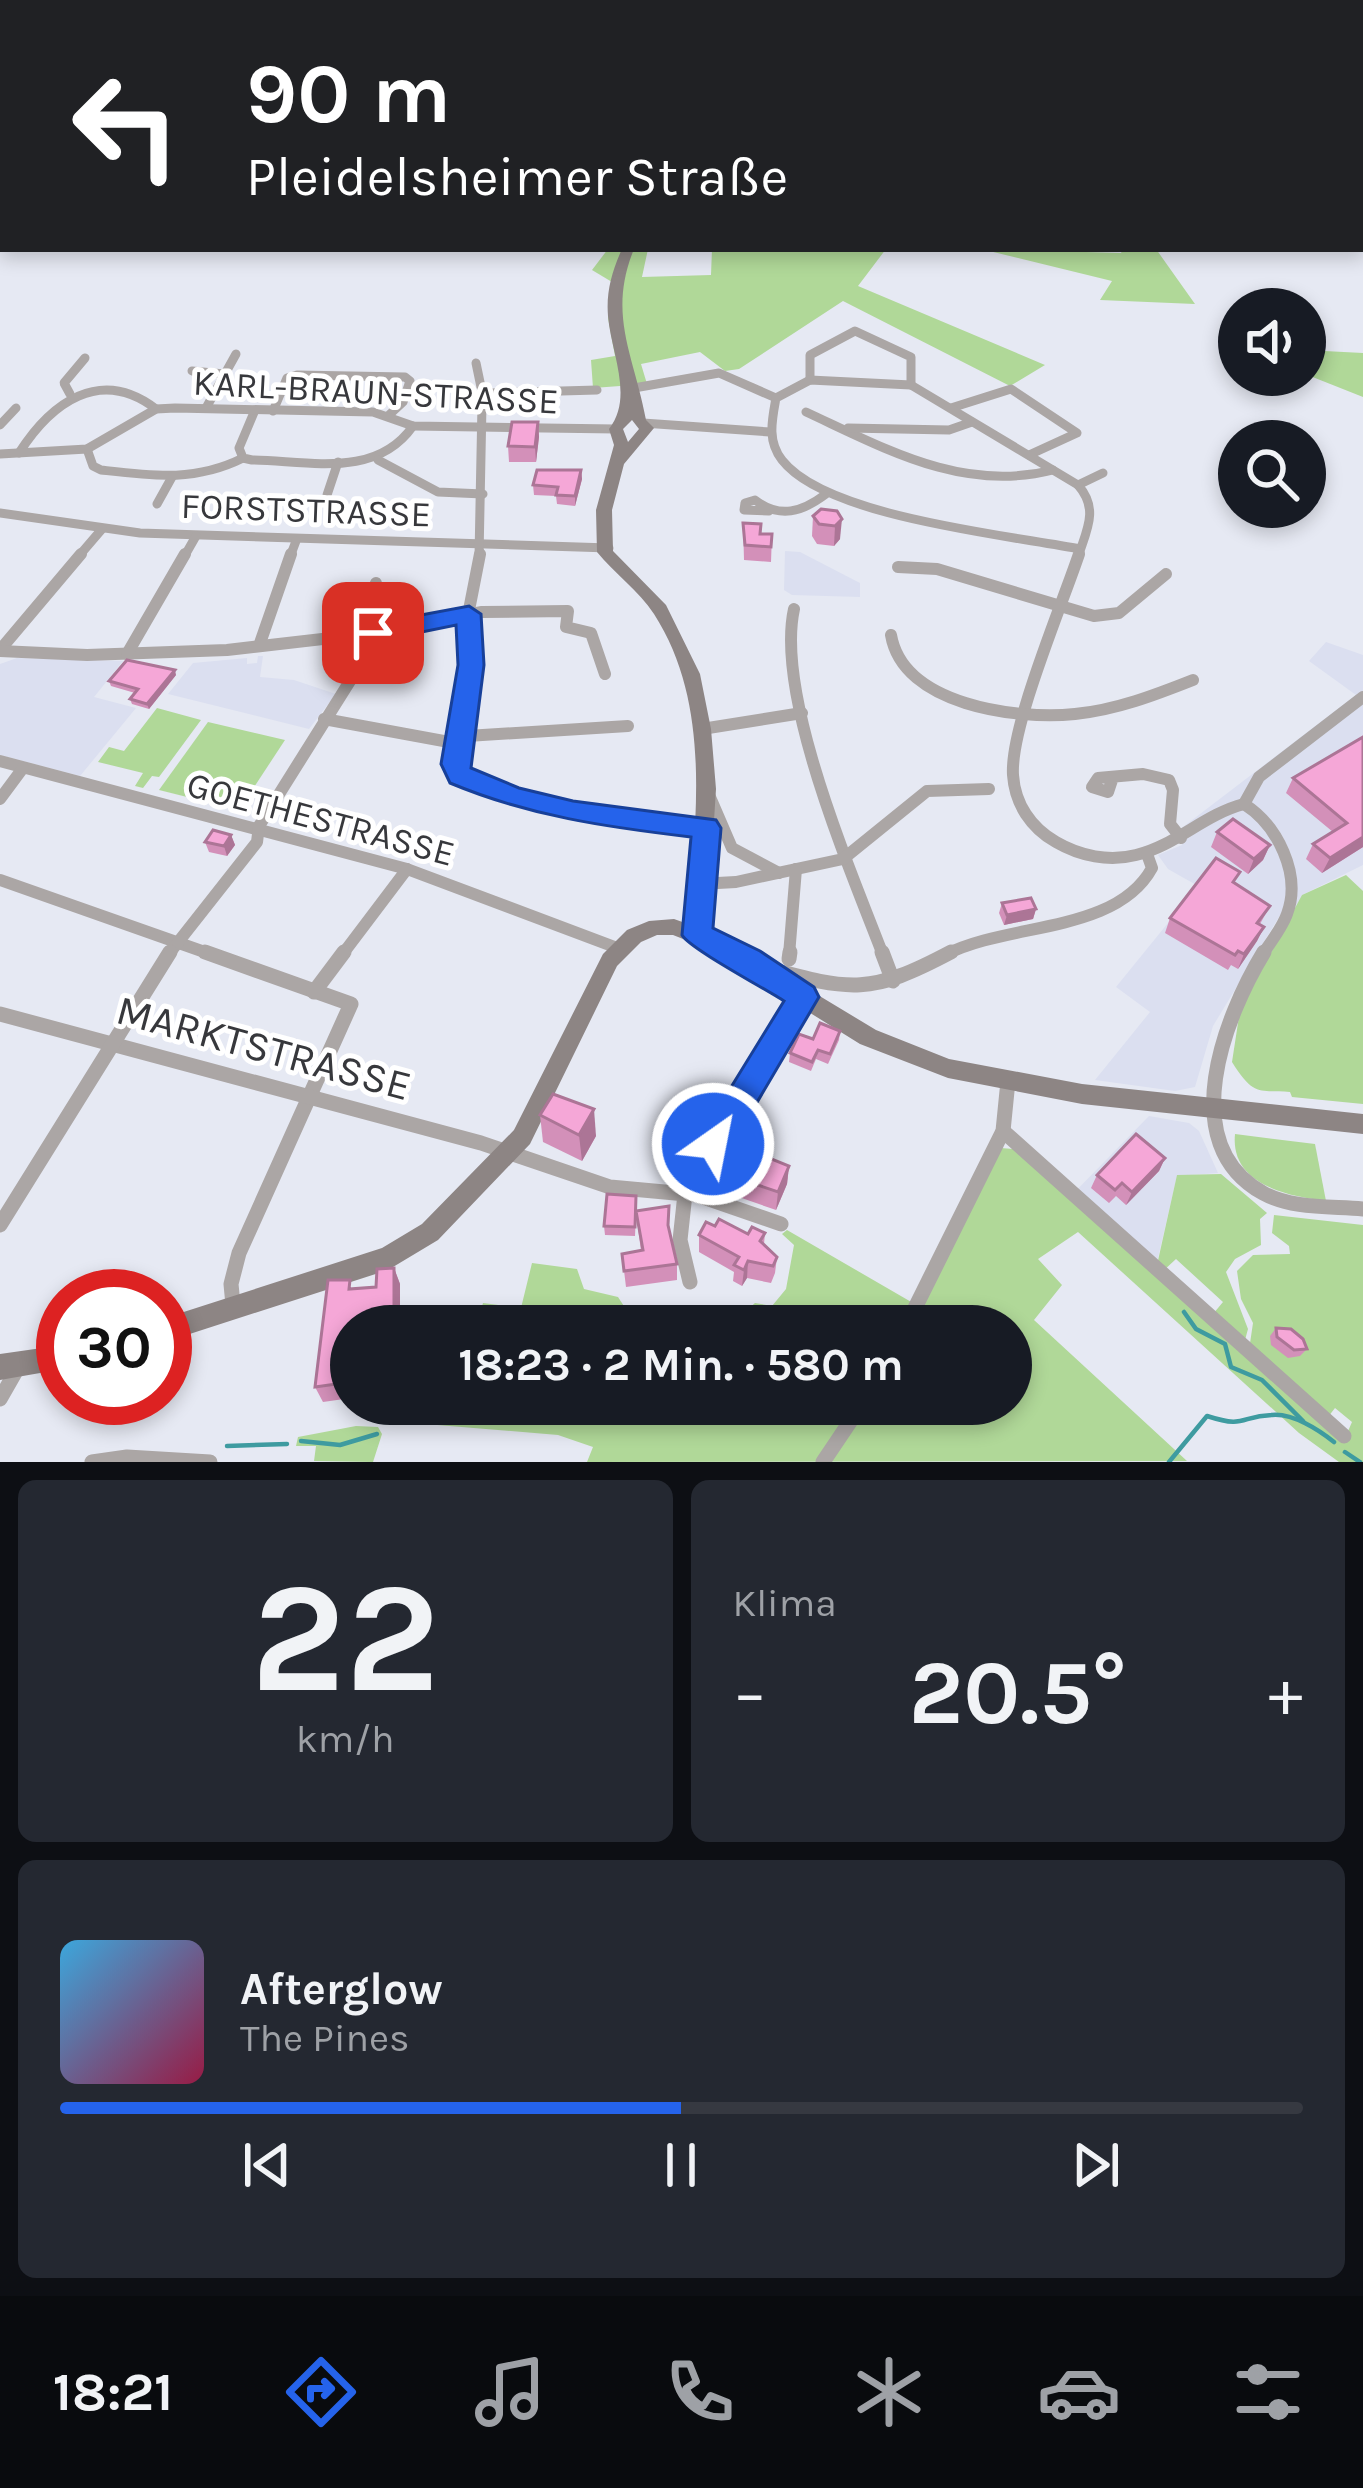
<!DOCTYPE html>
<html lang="de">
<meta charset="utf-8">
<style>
:root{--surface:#171b24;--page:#242831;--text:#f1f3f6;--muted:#9ea1a6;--line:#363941;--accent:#2563eb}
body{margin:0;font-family:Karla,sans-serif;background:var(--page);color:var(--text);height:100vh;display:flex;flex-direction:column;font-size:45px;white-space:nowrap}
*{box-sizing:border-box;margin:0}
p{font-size:39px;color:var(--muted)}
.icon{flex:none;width:66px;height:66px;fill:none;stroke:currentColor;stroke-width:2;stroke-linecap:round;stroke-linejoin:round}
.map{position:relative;height:1462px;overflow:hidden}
.sheet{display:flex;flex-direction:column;gap:18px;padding:18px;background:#0d0f14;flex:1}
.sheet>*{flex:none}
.banner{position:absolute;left:0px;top:0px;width:1365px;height:252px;box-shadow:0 6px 18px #0003;background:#202124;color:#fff;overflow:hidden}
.fabs{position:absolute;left:1218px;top:288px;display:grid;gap:24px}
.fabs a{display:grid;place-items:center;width:108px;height:108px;border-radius:50%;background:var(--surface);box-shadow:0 6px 18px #0003;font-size:60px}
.speed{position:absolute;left:36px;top:1269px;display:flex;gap:24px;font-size:60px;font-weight:700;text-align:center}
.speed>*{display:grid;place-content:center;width:156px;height:156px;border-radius:50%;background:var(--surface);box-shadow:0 6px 18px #0003;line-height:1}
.speed .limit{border:18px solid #d22;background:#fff;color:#111}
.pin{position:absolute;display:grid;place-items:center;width:102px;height:102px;color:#fff;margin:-51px;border-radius:24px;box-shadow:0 6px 18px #0006}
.me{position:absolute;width:132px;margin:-66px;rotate:33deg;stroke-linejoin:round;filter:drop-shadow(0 0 9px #0008)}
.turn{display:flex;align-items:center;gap:42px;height:252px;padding:0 48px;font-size:54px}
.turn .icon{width:156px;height:156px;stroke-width:2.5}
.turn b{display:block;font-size:84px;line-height:102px}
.big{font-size:90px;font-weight:700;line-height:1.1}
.sheet .widget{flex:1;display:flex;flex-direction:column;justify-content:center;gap:18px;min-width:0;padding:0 42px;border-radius:18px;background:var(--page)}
.sheet .dial{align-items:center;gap:0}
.dial b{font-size:156px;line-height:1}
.song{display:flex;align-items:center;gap:36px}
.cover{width:144px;height:144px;border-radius:18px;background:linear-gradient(135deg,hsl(200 70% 55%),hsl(340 70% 35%))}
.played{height:12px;border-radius:6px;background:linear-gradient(90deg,var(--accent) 50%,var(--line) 50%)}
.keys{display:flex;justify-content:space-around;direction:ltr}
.heat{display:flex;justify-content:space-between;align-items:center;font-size:66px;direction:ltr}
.sheet .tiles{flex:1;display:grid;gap:18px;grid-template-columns:1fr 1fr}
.widget:last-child{grid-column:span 2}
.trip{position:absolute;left:330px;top:1305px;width:702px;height:120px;border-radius:60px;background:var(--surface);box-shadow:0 6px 18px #0003;font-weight:700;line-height:120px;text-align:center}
.tabs{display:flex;height:192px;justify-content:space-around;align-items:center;background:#090b0e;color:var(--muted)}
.tabs .icon{width:84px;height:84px}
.tabs .on{color:var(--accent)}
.tabs b{font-size:54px;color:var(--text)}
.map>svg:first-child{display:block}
.built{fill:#dbdff0}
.green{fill:#b0d898}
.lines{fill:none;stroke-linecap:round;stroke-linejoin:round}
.stream{stroke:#3e9ba0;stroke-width:4.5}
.street-far2{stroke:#aba6a5;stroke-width:9}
.street-far1{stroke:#aba6a5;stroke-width:12}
.street{stroke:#aba6a5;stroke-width:15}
.secondary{fill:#8d8584;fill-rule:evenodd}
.wall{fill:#d390b9}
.shaded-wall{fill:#ac7596}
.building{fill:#f5a7d7;stroke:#ac7596;stroke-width:3}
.route{fill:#2563eb;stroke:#184099;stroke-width:3}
.labels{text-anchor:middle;stroke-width:10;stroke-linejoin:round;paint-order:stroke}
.street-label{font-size:36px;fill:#37383c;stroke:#fff}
.near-street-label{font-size:42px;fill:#37383c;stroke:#fff}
</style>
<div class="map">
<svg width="1363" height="1462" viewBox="0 0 1363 1462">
<rect width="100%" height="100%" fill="#e6e9f3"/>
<g class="built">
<path d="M785,551L800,552L860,583V597L792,595L784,590Z"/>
<path d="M1326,642L1363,655V865L1302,895L1291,916L1282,912L1213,1026L1195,1087L1175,1091L1095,1080L1150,1012L1116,987L1198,886L1168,869L1158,855L1182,845L1179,830L1356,695L1309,661Z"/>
<path d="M258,656H263L260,677L294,680L336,694L309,729L168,694L193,663L247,658V664L257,663Z"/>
<path d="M17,658L123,661L94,697L136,708L80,776L0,755V664Z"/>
<path d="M1149,1116L1189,1123L1199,1131L1218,1173L1177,1176L1154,1275L1069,1198Z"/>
</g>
<g class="green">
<path d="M608,249H648L642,277L711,275L712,249H886L858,286L1045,365L1010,386L843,301L739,369L725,371L700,352L641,364L647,384L593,388L591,360L615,356L608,318L612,282L592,270Z"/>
<path d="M981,249L1121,253L1123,249H1156L1195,304L1100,300L1112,281Z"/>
<path d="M1305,350L1363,353V397L1305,374Z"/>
<path d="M157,708L201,720L159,777L152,776L143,788L135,786L143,773L98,762L109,747L124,751Z"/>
<path d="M208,722L285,740L239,810L159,790Z"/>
<path d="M1346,875L1363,891V1104L1292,1097L1290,1092C1261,1089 1255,1099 1232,1062L1240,1010L1302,895Z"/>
<path d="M1235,1134L1315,1144L1326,1201C1288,1196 1230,1185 1235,1134Z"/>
<path d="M1001,1148L1013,1149L1345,1438L1352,1422L1335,1408L1328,1417L1321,1414L1249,1350L1253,1323L1241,1299L1237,1271L1253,1255L1290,1254L1289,1246L1272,1233L1274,1215L1363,1225V1462H1339L1299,1433L1078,1232L1038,1259L1062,1285L1034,1320L1187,1461L587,1462L593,1447L558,1435L413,1423V1404H1011V1326H742L740,1316L755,1303L772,1306L786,1289L794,1245L782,1234L787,1230L913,1303L989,1149Z"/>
<path d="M1221,1174L1267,1213L1260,1219L1261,1245L1235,1259L1226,1272L1248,1329L1245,1340L1213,1314L1223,1302L1176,1259L1163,1271L1157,1265L1177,1175Z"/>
<path d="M532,1263L577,1269L584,1289L618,1297L637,1326H476L483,1303L521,1308Z"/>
<path d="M356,1426L378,1427L382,1434L373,1462L314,1461L316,1446H296L298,1437Z"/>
</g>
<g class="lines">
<g class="stream">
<path d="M1184,1312L1196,1329L1225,1344L1231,1367L1262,1380L1303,1421"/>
<path d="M301,1441L340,1445L377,1434"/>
<path d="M227,1446L287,1444"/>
<path d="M1345,1452L1360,1462"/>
<path d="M1169,1462L1207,1416C1247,1429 1239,1416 1272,1415C1293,1413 1319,1430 1334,1442"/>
</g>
<g class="street-far2">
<path d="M476,363L481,387L488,393"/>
<path d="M192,371L224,374"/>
<path d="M810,380V355L855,331L911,357V385"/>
<path d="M634,388L719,373L776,398"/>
<path d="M488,393L597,390"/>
<path d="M70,394L64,383L85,358"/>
<path d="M206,408L236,354"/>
<path d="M951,408L1011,389L1077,433L1029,455"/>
<path d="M255,410L239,448L243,458L252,460C309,461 376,479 413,426"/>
<path d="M273,411L287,378L297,375L405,377L410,381L403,402L389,415"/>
<path d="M806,412C886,449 963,493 1053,470"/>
<path d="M643,423L770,432"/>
<path d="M0,425L16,408"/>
<path d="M848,428L949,430L972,422"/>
<path d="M87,449L93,466L101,470C153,476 195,482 243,458"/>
<path d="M19,453C51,403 100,366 156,409"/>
<path d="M0,454L87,449L156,409L175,408L373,412L413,426L616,429"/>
<path d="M378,460L438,492L483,494"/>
<path d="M1078,485L1103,473"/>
<path d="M327,495L338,462"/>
<path d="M157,504L172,477"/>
<path d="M769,511L744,510L745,503L755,500C780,519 802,512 826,494"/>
<path d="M0,513L140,533L609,548"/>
<path d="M78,557L102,529"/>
<path d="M184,557L196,536"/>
<path d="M290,557L296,541"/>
<path d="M479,557L482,404L488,393"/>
<path d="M1078,557C1087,529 1099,509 1078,485L911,385L810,380L776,398C772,420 767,441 782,460C826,517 1008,535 1080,549"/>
</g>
<g class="street-far1">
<path d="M480,554L469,610L471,665L456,772C533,815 620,822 706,828"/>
<path d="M1079,554C1062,605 1010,727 1013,775C1015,804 1031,828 1056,842C1080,856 1109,862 1136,855C1175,846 1205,814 1244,804"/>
<path d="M898,567L937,569L1094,616L1119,613L1166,574"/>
<path d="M794,609C775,696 851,871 883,955"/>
<path d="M366,634L363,627L376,583"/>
<path d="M891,635C903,705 1016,720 1075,714C1116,710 1155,695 1193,680"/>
<path d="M259,646L291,554"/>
<path d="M0,650L81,554"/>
<path d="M0,651L87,655L227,650L366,634L482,612L568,611L566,627L591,633L605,674"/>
<path d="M127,654L185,554"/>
<path d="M324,719L449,742L467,736L628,726"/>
<path d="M702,729L802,713"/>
<path d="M0,761L407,869L620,949"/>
<path d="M1113,777L1108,792L1092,787L1098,778L1143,774L1169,780L1173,790L1170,824L1181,838"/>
<path d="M707,790L732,848L779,873"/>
<path d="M0,799L23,768"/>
<path d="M1244,804C1277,825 1302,874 1287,914C1282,928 1271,942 1262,955"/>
<path d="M1244,804L1259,777L1363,697"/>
<path d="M0,880L213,955"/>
<path d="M699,884L736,882L843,859L927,791L989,789"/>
<path d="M168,955L257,842L259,826L372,646L373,633"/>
<path d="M342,955L407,869"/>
<path d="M789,955L796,869"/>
<path d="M945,955C1008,922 1116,934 1152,868L1147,854"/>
</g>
<g class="street">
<path d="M205,952L351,1004L239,1253L231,1284L233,1305"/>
<path d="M882,952L893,981"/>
<path d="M1264,952C1225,1016 1174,1144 1263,1193C1292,1209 1331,1206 1363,1209"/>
<path d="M789,959L790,952"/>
<path d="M766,968C852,991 870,995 951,952"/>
<path d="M314,992L344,952"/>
<path d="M0,1014L481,1143L610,1187L697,1195L781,1224"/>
<path d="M1003,1131L1344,1436"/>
<path d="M0,1225L170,952"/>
<path d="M690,1282L680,1240L685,1194L803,997"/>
<path d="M906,1326L1003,1131L1008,1081"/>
<path d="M0,1399L20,1364"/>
<path d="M92,1462L127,1457L210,1462"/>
<path d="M823,1462L862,1404"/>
</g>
<g class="secondary">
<path d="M1347,0H1363V5L1342,3Z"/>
<path d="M622,249H634C607,315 634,355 646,420L654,428L624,464L612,510L613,551L666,605L700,674L711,729L716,789L707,931L720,936L876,1030L949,1059L1082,1084L1363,1114V1134L1082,1104L948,1078L860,1044L706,948L673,935H657L641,942L617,966L530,1144L438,1240L388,1270L165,1342V1318L382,1248L422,1224L514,1130L603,954L627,930L649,921L674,919L688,924C695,820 713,706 654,614C639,591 614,573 597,552L596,510L614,445L609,429C634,397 611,353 608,316C606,292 612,271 622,249ZM632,420L639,429L628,442L623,429Z"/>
<path d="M63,1345V1369L0,1380V1354Z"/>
</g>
</g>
<g class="wall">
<path d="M538,422L539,437L536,462H509L508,446Z"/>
<path d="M581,470L582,479L575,506L557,504L556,496L534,495L533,485Z"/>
<path d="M837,511L840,539L834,546L817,544L812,536L813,516Z"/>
<path d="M743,523L760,534H772L771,562L744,560Z"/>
<path d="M176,675L149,709L132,704L130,699L135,693L111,686L109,681Z"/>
<path d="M1363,737V847L1322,873L1306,859L1313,844L1333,832L1286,793L1293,778Z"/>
<path d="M1217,832L1270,845L1263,860L1248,874L1211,847Z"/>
<path d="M231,835L235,845L227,856L209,852L205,842Z"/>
<path d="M1235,883L1270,906L1260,924L1264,927L1257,941L1238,969L1231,965L1228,970L1165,933L1170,918Z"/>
<path d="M1002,903L1036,909L1033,919L1004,925L999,913Z"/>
<path d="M840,1031L839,1040L828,1064L816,1059L811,1071L789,1062L790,1053L813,1039Z"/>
<path d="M540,1115L596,1136L582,1161L543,1142Z"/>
<path d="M1165,1158L1159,1171L1126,1205L1116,1196L1109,1203L1091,1188L1097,1175Z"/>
<path d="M789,1166L787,1184L776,1210L704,1185L705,1167Z"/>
<path d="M636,1211L669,1229L677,1264V1280L626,1287L622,1254L641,1251L636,1213L635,1236L605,1235L604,1226Z"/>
<path d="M715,1226L748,1234L765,1233L764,1244L777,1257L775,1273L771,1283L747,1278L742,1286L733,1281L734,1272L699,1252V1235Z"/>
<path d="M394,1268L400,1284V1326H351V1398L323,1402L315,1387L353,1289L376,1287Z"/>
<path d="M1276,1328L1307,1349L1300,1356L1288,1358L1271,1345L1270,1336Z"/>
</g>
<g class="shaded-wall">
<path d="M538,422L539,437L536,462L535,447Z"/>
<path d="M581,470L582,479L575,506V496Z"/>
<path d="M842,519L840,539L834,546L835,526Z"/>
<path d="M175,670L176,675L149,709L147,704Z"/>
<path d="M231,835L235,845L227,856L224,846Z"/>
<path d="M1363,837V847L1322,873L1330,858Z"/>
<path d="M1270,845L1263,860L1248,874L1254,859Z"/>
<path d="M1036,909L1033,919L1004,925L1007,915Z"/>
<path d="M1264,927L1257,941L1238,969L1244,954Z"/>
<path d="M594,1109L596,1136L582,1161L579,1135Z"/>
<path d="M1165,1158L1159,1171L1126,1205L1132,1192Z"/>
<path d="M789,1166L787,1184L776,1210L778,1192Z"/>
<path d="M748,1261L747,1278L742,1286L744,1270Z"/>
<path d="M394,1268L400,1284V1326H394Z"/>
</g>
<g class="building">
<path d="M512,422H538L535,447L508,446Z"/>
<path d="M537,470H581L575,496L556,495L558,487L533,485Z"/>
<path d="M821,509L837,511L842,519L835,526L819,524L813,516Z"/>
<path d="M743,523L761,524L760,534H772L771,547L745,545Z"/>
<path d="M127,660L175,670L147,704L130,699L138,689L109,681Z"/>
<path d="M1363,737V837L1330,858L1313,844L1347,823L1293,778Z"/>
<path d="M1233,819L1270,845L1254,859L1217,832Z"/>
<path d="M213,830L231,835L224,846L205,842Z"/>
<path d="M1216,858L1240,872L1233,882L1270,906L1257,923L1264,927L1244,954L1238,951L1235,955L1170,918Z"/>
<path d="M1031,898L1036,909L1007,915L1002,903Z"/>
<path d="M820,1023L840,1031L830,1054L818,1050L812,1062L790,1053L799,1034L813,1039Z"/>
<path d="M553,1094L594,1109L579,1135L540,1115Z"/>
<path d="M1136,1134L1165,1158L1132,1192L1122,1183L1115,1190L1097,1175Z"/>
<path d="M722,1139L789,1166L778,1192L705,1167Z"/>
<path d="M607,1194L636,1196L635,1227L604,1226Z"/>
<path d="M669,1206L668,1225L677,1264L624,1271L622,1254L643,1250L636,1211Z"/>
<path d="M719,1219L748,1234L752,1227L765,1233L760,1241L777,1257L773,1266L748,1261L744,1270L734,1265L739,1257L699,1235L706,1222L715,1226Z"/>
<path d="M394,1268V1326H351V1382L315,1387L328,1280H350L349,1289L376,1287L377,1269Z"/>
<path d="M1276,1328L1291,1329L1303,1339L1307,1349L1294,1350L1277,1337Z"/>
</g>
<path class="route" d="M469,606L481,614L484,665L471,768L519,788L573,801L716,820L721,828L713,928L760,951L814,987L819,997L726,1155L713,1160L701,1155L696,1144L784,1001C764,988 689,948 682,935L691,837C606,827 529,816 450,783L441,764L458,665L456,625L373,642L360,633L373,624Z"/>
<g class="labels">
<g class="street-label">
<text transform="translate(376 391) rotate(3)" y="13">KARL-BRAUN-STRASSE</text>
<text transform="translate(306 509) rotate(2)" y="13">FORSTSTRASSE</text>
<text transform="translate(321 818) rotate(15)" y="13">GOETHESTRASSE</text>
</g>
<g class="near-street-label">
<text transform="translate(264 1047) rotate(15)" y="15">MARKTSTRASSE</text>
</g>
</g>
</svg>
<div class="fabs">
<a><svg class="icon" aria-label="sound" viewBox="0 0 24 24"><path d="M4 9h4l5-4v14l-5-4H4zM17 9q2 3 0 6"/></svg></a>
<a><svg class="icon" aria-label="search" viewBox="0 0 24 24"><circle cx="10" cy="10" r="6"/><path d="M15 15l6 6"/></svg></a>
</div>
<div class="speed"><div class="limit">30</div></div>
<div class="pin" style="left:373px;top:633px;background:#d93025"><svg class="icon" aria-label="arrive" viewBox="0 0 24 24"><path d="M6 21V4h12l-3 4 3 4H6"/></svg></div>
<svg class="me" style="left:713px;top:1144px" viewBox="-20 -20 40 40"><circle r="17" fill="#2563eb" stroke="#fff" stroke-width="3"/><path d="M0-11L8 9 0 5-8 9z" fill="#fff"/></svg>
<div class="trip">18:23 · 2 Min. · 580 m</div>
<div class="banner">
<div class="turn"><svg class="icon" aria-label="left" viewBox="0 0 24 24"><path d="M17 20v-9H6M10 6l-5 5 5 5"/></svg><div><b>90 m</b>Pleidelsheimer Straße</div></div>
</div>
</div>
<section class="sheet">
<div class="tiles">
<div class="widget dial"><b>22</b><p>km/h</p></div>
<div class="widget"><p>Klima</p>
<div class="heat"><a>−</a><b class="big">20.5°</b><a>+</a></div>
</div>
<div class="widget">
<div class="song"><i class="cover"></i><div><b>Afterglow</b><p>The Pines</p></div></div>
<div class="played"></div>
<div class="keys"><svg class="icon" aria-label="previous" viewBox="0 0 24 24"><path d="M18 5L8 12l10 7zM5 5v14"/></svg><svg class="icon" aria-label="pause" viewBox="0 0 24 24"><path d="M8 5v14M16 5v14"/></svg><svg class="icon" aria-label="next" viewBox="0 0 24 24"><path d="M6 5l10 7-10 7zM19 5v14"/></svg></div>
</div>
</div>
</section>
<nav class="tabs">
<b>18:21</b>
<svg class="icon on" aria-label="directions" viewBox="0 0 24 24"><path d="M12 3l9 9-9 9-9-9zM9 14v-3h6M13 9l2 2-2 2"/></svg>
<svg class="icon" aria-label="music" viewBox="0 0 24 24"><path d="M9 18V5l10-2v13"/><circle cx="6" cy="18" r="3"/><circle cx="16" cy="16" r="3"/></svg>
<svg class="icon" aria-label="phone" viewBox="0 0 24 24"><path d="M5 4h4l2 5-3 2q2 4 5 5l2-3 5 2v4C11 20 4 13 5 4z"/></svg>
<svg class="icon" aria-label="climate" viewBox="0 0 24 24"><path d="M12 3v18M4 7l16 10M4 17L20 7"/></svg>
<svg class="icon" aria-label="car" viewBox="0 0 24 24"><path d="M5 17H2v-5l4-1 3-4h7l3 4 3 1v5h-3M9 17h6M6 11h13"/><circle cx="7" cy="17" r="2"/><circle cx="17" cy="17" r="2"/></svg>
<svg class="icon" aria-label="filters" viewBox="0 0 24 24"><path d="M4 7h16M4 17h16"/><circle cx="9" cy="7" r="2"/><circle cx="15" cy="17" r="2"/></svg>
</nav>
